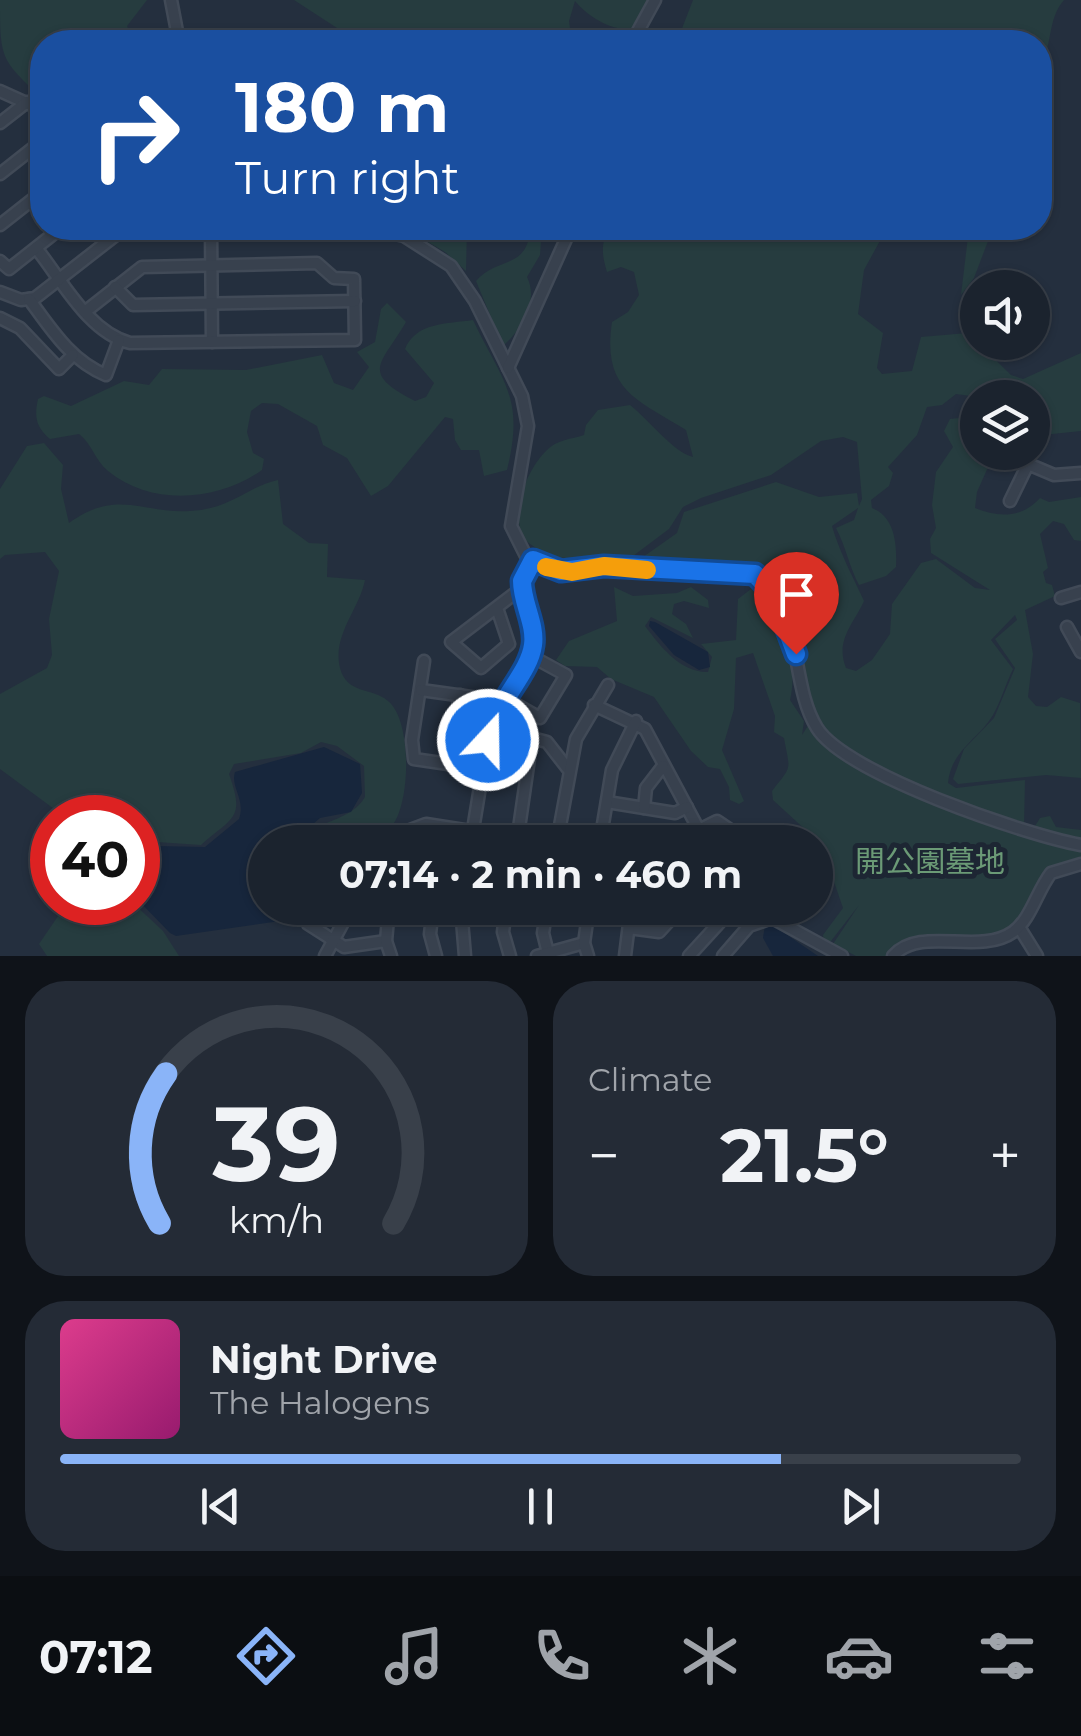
<!DOCTYPE html>
<meta charset="utf-8">
<style>
:root{--surface:#1b232e;--page:#242b36;--text:#f1f3f6;--muted:#a0a4aa;--line:#39404a;--accent:#8ab4f8}
body{margin:0;font-family:Montserrat,"Noto Sans JP",sans-serif;background:var(--page);color:var(--text);height:100vh;display:flex;flex-direction:column;font-size:38px;white-space:nowrap}
*{box-sizing:border-box;margin:0}
p{font-size:32px;color:var(--muted)}
.icon{flex:none;width:55px;height:55px;fill:none;stroke:currentColor;stroke-width:2;stroke-linecap:round;stroke-linejoin:round}
.map{position:relative;height:956px;overflow:hidden}
.panel{display:flex;flex-direction:column;gap:25px;padding:25px;background:#0f1319;flex:1}
.panel>*{flex:none}
.banner{position:absolute;left:30px;top:30px;width:1022px;height:210px;border-radius:40px;box-shadow:0 2px 8px #0004,0 0 0 2px var(--line);background:#1a4fa0;color:#fff;overflow:hidden}
.buttons{position:absolute;left:960px;top:270px;display:grid;gap:20px}
.buttons a{display:grid;place-items:center;width:90px;height:90px;border-radius:50%;background:var(--surface);box-shadow:0 2px 8px #0004,0 0 0 2px var(--line);font-size:50px}
.speed{position:absolute;left:30px;top:795px;display:flex;gap:20px;font-size:50px;font-weight:700;text-align:center}
.speed>*{display:grid;place-content:center;width:130px;height:130px;border-radius:50%;background:var(--surface);box-shadow:0 2px 8px #0004,0 0 0 2px var(--line);line-height:1}
.speed .limit{border:15px solid #d22;background:#fff;color:#111}
.pin{position:absolute;display:grid;place-items:center;width:85px;height:85px;color:#fff;margin:-102px -42px;border-radius:50% 50% 50% 0;rotate:-45deg;box-shadow:0 0 10px #0007}
.pin .icon{rotate:45deg}
.me{position:absolute;width:110px;margin:-55px;rotate:21deg;stroke-linejoin:round;filter:drop-shadow(0 0 8px #0008)}
.turn{display:flex;align-items:center;gap:35px;height:210px;padding:0 40px;font-size:45px}
.turn .icon{width:130px;height:130px;stroke-width:2.5}
.turn b{display:block;font-size:70px;line-height:85px}
.big{font-size:75px;font-weight:700;line-height:1.1}
.panel .widget{flex:1;display:flex;flex-direction:column;justify-content:center;gap:15px;min-width:0;padding:0 35px;border-radius:40px;background:var(--page)}
.panel .dial{align-items:center;gap:0}
.dial svg{height:260px;overflow:visible;fill:none;stroke:var(--line);stroke-width:7;stroke-linecap:round;text-anchor:middle}
.dial text{fill:var(--text);stroke:none}
.song{display:flex;align-items:center;gap:30px}
.cover{width:120px;height:120px;border-radius:15px;background:linear-gradient(135deg,hsl(330 70% 55%),hsl(320 70% 35%))}
.played{height:10px;border-radius:5px;background:linear-gradient(90deg,var(--accent) 75%,var(--line) 75%)}
.keys{display:flex;justify-content:space-around;direction:ltr}
.heat{display:flex;justify-content:space-between;align-items:center;font-size:55px;direction:ltr}
.panel .tiles{flex:1;display:grid;gap:25px;grid-template-columns:1fr 1fr}
.widget:last-child{grid-column:span 2}
.trip{position:absolute;left:248px;top:825px;width:585px;height:100px;border-radius:50px;background:var(--surface);box-shadow:0 2px 8px #0004,0 0 0 2px var(--line);font-weight:700;line-height:100px;text-align:center}
.menu{display:flex;height:160px;justify-content:space-around;align-items:center;background:#0b0e12;color:var(--muted)}
.menu .icon{width:70px;height:70px}
.menu .current{color:var(--accent)}
.menu b{font-size:45px;color:var(--text)}
.map>svg:first-child{display:block}
.green{fill:#263c3f}
.water{fill:#17263c}
.lines{fill:none;stroke-linecap:round;stroke-linejoin:round}
.minor-casing{stroke:#414a57;stroke-width:15}
.minor{stroke:#38414e;stroke-width:10}
.route-casing{stroke:#114b97;stroke-width:25}
.route{stroke:#1a73e8;stroke-width:18}
.slow{stroke:#f59e0b;stroke-width:18}
.labels{text-anchor:middle;stroke-width:10;stroke-linejoin:round;paint-order:stroke}
.park-label{font-size:30px;fill:#6b9a76;stroke:#1d2633}
</style>
<div class="map">
<svg width="1081" height="956" viewBox="0 0 1081 956">
<rect width="100%" height="100%" fill="#242f3e"/>
<g class="green">
<path d="M0,0H147L127,26L134,42H42V98C0,59 0,58 0,0Z"/>
<path d="M294,0H652L654,16C633,44 592,22 575,1L569,21L572,42L357,41Z"/>
<path d="M693,0H1064C1047,19 1053,46 1040,66V42H648L681,31Z"/>
<path d="M417,228H467L466,271L445,252L413,233Z"/>
<path d="M530,228H542L540,255L527,277C539,301 522,329 503,346L476,281C498,256 528,270 530,228Z"/>
<path d="M610,228H887L864,270L858,314L883,333L877,368L882,374L912,371L921,337L968,333L1011,375L1023,379L1081,353V431L1033,436L1032,398H978L977,407L971,396L956,394L942,405L927,407L917,435L888,467L893,473L889,486L871,500L872,508C895,517 897,544 896,567L886,576L859,585C849,566 846,547 836,528L854,520L858,508L832,526C839,551 852,575 864,601C853,625 835,640 846,668L856,671L872,660L890,634L892,604L921,563L936,559L975,588L990,590L931,553L930,539L936,528L932,505L936,472L953,447L944,431L950,419L977,416L978,452L993,456L977,492L975,508C999,518 1022,518 1040,498L1049,502L1081,497V541L1074,540L1064,524L1053,521L1040,534L1048,568L1043,572L1046,583L1052,585L1055,596L1025,610L1033,654L1028,697L1036,706L1047,707L1061,697L1080,703L1081,778L1046,775L958,784L953,779L964,749L994,718L1015,668L995,639L1017,620L1015,615L991,640L1013,669C1006,683 1001,701 993,715C978,740 951,750 948,783L956,788L1025,780L1024,827L1032,831L1040,818L1050,816L1056,827L1081,830V857C1021,871 1043,911 1007,930C979,945 936,937 905,942L893,946L886,956H856L833,944L859,905L831,941H824L823,935L843,908L821,844L773,800L772,791C793,764 790,772 784,738L774,732L775,716L753,653L736,658L734,709L722,750L744,801L739,804L730,800L729,787L720,769L708,767L691,751L654,697L611,679L597,667L565,666L556,660L569,641L617,621L614,587L633,596L677,593L691,587L708,600L709,608L684,601L674,604L672,614L686,624L693,638L651,617L645,626C660,646 681,673 708,672L712,657L701,644L736,640L738,599L751,589C783,610 799,664 790,700L804,721L802,735L815,715C803,665 795,601 754,566H643V557L677,533L684,512L776,482L819,497L857,493L859,506L862,499L857,442L843,437L821,441L771,475L701,498L683,507L669,529L625,562C580,549 562,573 523,538C511,512 526,470 547,450C556,440 572,439 584,435L586,425L598,410L630,405C649,420 673,452 693,457L686,430C636,399 602,390 612,322L628,312L639,295L634,272L621,267L607,272C602,256 600,242 610,228Z"/>
<path d="M969,228H993L974,278L961,295Z"/>
<path d="M387,303L406,322C381,365 359,372 415,401L426,397L434,383L405,349C416,322 447,324 473,320C503,383 525,397 507,470L484,476L479,450H461L455,440L453,419L445,417L388,486L371,496L347,458L323,445L317,426L278,404L262,403L251,411L247,432L253,453L264,459L262,470C218,501 152,507 108,471C94,459 93,445 79,434L50,439C36,427 34,417 38,399L44,396L71,406L124,381L149,385L162,369L246,370L322,355L334,383L353,390L369,367L357,352L375,342L381,309Z"/>
<path d="M44,443L63,465L61,489L69,523C117,488 143,514 190,511C232,509 246,487 278,480L283,524L309,543L328,544L327,577L365,580C359,610 332,635 340,668C347,695 372,687 388,701C412,720 411,802 392,826C359,828 328,843 295,842C318,820 351,821 365,797L364,766L337,746L321,742L301,753L234,764L229,774C245,819 234,816 201,845L157,842L138,828V818L65,817L0,769V694L47,668L52,655L49,619L59,571L45,552L5,555L0,559V489L27,446Z"/>
<path d="M67,903H133L163,931L179,956H47L39,944Z"/>
</g>
<g class="water">
<path d="M655,622L708,652L710,667L699,670L674,655L649,626L650,621Z"/>
<path d="M324,747L360,764L362,793L351,812L320,818L292,842H265V908H281L280,921L176,936L170,933L138,900V838L155,846L205,847L239,819C246,799 230,787 235,772Z"/>
<path d="M770,923L818,956H773L763,938L765,925Z"/>
</g>
<g class="lines">
<defs>
<g id="minor">
<path d="M171,0L179,42"/>
<path d="M632,42L655,0"/>
<path d="M0,91L42,110"/>
<path d="M0,123L27,102"/>
<path d="M0,174L42,141"/>
<path d="M0,225L42,192"/>
<path d="M211,228L212,342"/>
<path d="M367,228L404,236L451,266L475,301L522,396L528,426L511,526L526,556L561,571L604,565L755,575C804,606 789,684 817,728C846,774 1026,835 1081,845"/>
<path d="M36,248C62,280 88,332 130,343L355,340L354,279L334,278L317,263L142,267L86,311"/>
<path d="M0,261L9,269L61,228"/>
<path d="M115,287L133,305L355,301"/>
<path d="M0,292L21,300L35,298L121,231L132,228"/>
<path d="M29,299C51,329 71,361 106,375L119,340"/>
<path d="M0,318L20,328L59,369L73,355"/>
<path d="M508,368L571,228"/>
<path d="M1010,501L1028,464L1054,475L1081,473"/>
<path d="M1061,598L1081,592"/>
<path d="M497,608L509,644L481,668L451,642L514,594L522,592"/>
<path d="M1067,627L1081,652"/>
<path d="M424,661L412,740L414,759L448,764L460,695"/>
<path d="M421,690L500,701"/>
<path d="M503,697L540,718L566,675L531,656"/>
<path d="M594,705L645,729L699,830L717,821L748,842"/>
<path d="M451,746L486,751"/>
<path d="M607,802L675,813L687,807"/>
<path d="M644,808L646,788L663,766"/>
<path d="M401,842L410,830L426,824L542,842"/>
<path d="M471,842L490,726L534,644C534,612 512,591 533,561"/>
<path d="M517,842L532,738L547,742L568,769"/>
<path d="M557,842L576,739L608,685"/>
<path d="M600,842L612,770L636,721"/>
<path d="M315,908L308,924L344,947L386,941"/>
<path d="M389,908L386,941L391,956"/>
<path d="M433,908L430,934L436,956"/>
<path d="M461,908L465,956"/>
<path d="M506,908L503,932L510,956"/>
<path d="M547,908L543,933L548,953"/>
<path d="M696,908L717,925"/>
<path d="M1019,927L1037,956"/>
<path d="M629,928L659,932L681,908"/>
<path d="M325,956L351,908"/>
<path d="M537,956L584,943"/>
<path d="M588,956L584,943L589,908"/>
<path d="M625,956L631,908"/>
<path d="M689,956L733,908"/>
<path d="M723,956L749,926L772,918L842,956"/>
<path d="M893,956C920,925 979,956 1013,932C1031,919 1037,891 1051,873L1081,864"/>
</g>
</defs>
<use href="#minor" class="minor-casing"/>
<use href="#minor" class="minor"/>
</g>
<g class="lines">
<defs>
<path id="route" d="M488,740C495,702 529,675 533,645C536,624 522,603 522,581L533,560L561,571L604,566L755,574L774,595L796,654"/>
</defs>
<use href="#route" class="route-casing"/>
<use href="#route" class="route"/>
<path class="slow" d="M546,567L572,572L604,566L647,570"/>
</g>
<g class="labels">
<g class="park-label">
<text x="930" y="872">開公園墓地</text>
</g>
</g>
</svg>
<div class="buttons">
<a><svg class="icon" aria-label="sound" viewBox="0 0 24 24"><path d="M4 9h4l5-4v14l-5-4H4zM17 9q2 3 0 6"/></svg></a>
<a><svg class="icon" aria-label="layers" viewBox="0 0 24 24"><path d="M12 4l9 5-9 5-9-5zM3 14l9 5 9-5"/></svg></a>
</div>
<div class="speed"><div class="limit">40</div></div>
<div class="pin" style="left:796px;top:654px;background:#d93025"><svg class="icon" aria-label="arrive" viewBox="0 0 24 24"><path d="M6 21V4h12l-3 4 3 4H6"/></svg></div>
<svg class="me" style="left:488px;top:740px" viewBox="-20 -20 40 40"><circle r="17" fill="#1a73e8" stroke="#fff" stroke-width="3"/><path d="M0-11L8 9 0 5-8 9z" fill="#fff"/></svg>
<div class="trip">07:14 · 2 min · 460 m</div>
<div class="banner">
<div class="turn"><svg class="icon" aria-label="right" viewBox="0 0 24 24"><path d="M7 20v-9h11M14 6l5 5-5 5"/></svg><div><b>180 m</b>Turn right</div></div>
</div>
</div>
<section class="panel">
<div class="tiles">
<div class="widget dial"><svg viewBox="0 0 100 80">
<path d="M14 69A42 42 0 1 1 86 69"/>
<path d="M14 69A42 42 0 0 1 16 23" stroke="#8ab4f8"/>
<text x="50" y="56" font-size="32" font-weight="700">39</text>
<text x="50" y="72" font-size="11">km/h</text>
</svg></div>
<div class="widget"><p>Climate</p>
<div class="heat"><a>−</a><b class="big">21.5°</b><a>+</a></div>
</div>
<div class="widget">
<div class="song"><i class="cover"></i><div><b>Night Drive</b><p>The Halogens</p></div></div>
<div class="played"></div>
<div class="keys"><svg class="icon" aria-label="previous" viewBox="0 0 24 24"><path d="M18 5L8 12l10 7zM5 5v14"/></svg><svg class="icon" aria-label="pause" viewBox="0 0 24 24"><path d="M8 5v14M16 5v14"/></svg><svg class="icon" aria-label="next" viewBox="0 0 24 24"><path d="M6 5l10 7-10 7zM19 5v14"/></svg></div>
</div>
</div>
</section>
<nav class="menu">
<b>07:12</b>
<svg class="icon current" aria-label="directions" viewBox="0 0 24 24"><path d="M12 3l9 9-9 9-9-9zM9 14v-3h6M13 9l2 2-2 2"/></svg>
<svg class="icon" aria-label="music" viewBox="0 0 24 24"><path d="M9 18V5l10-2v13"/><circle cx="6" cy="18" r="3"/><circle cx="16" cy="16" r="3"/></svg>
<svg class="icon" aria-label="phone" viewBox="0 0 24 24"><path d="M5 4h4l2 5-3 2q2 4 5 5l2-3 5 2v4C11 20 4 13 5 4z"/></svg>
<svg class="icon" aria-label="climate" viewBox="0 0 24 24"><path d="M12 3v18M4 7l16 10M4 17L20 7"/></svg>
<svg class="icon" aria-label="car" viewBox="0 0 24 24"><path d="M5 17H2v-5l4-1 3-4h7l3 4 3 1v5h-3M9 17h6M6 11h13"/><circle cx="7" cy="17" r="2"/><circle cx="17" cy="17" r="2"/></svg>
<svg class="icon" aria-label="filters" viewBox="0 0 24 24"><path d="M4 7h16M4 17h16"/><circle cx="9" cy="7" r="2"/><circle cx="15" cy="17" r="2"/></svg>
</nav>
